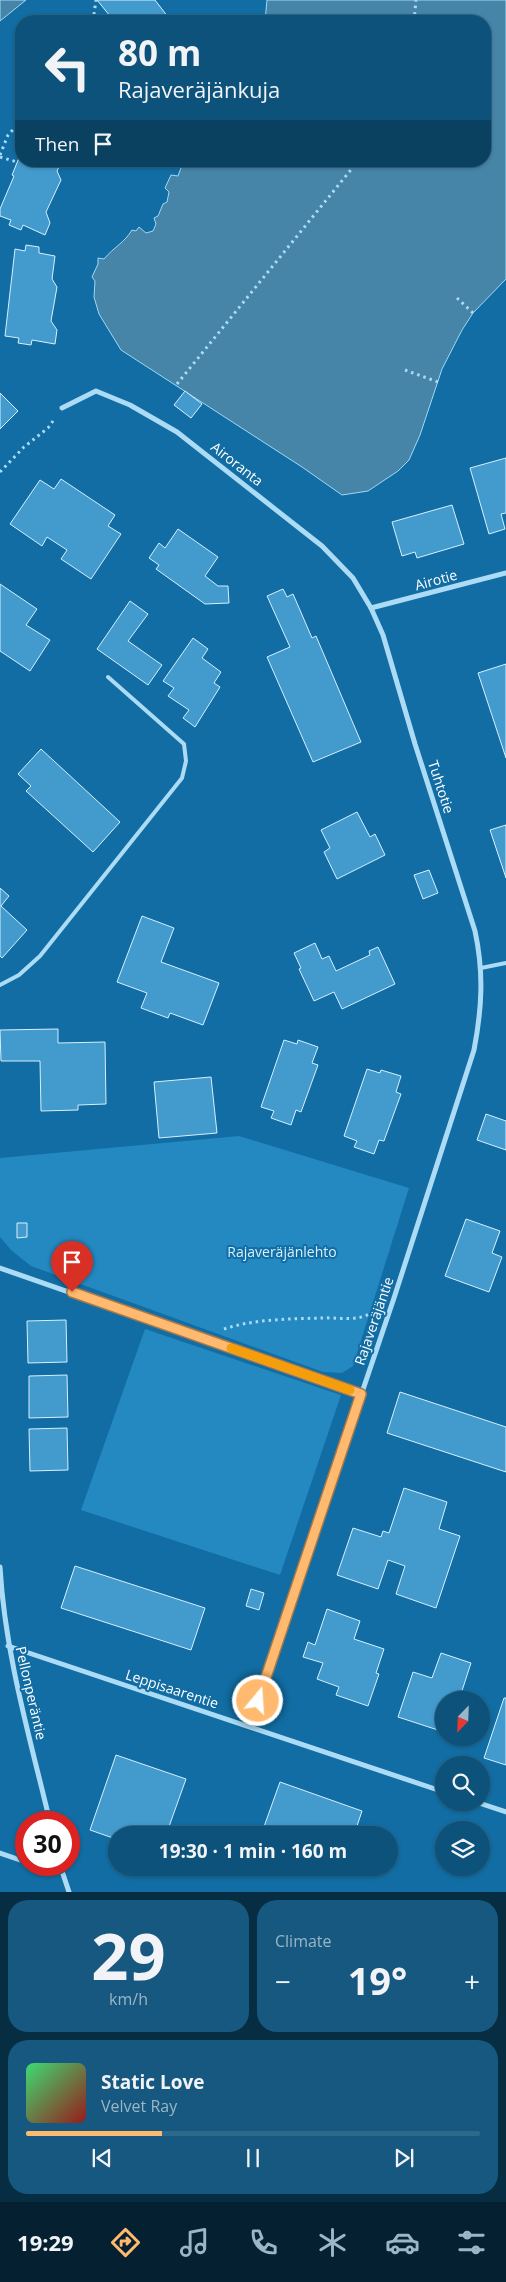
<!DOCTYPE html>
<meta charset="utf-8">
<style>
:root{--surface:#0d527a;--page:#16587f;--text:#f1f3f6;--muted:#9ab6c7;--line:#2d698b;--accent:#ffba70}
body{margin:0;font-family:"Open Sans",sans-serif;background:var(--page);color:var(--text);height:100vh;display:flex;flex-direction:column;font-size:19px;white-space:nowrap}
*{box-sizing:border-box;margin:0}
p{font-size:16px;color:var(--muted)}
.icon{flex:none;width:28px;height:28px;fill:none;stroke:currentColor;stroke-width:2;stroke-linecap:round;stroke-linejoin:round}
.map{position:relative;height:1892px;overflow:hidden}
.details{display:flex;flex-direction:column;gap:8px;padding:8px;background:#072d43;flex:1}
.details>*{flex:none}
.banner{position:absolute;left:15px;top:15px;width:476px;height:152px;border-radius:20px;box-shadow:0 1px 4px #0004,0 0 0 1px var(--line);background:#0d527a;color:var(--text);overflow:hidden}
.needle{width:32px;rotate:203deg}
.fabs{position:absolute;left:435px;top:1691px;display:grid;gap:10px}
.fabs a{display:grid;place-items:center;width:55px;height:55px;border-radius:50%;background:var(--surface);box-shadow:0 1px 4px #0004,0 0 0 1px var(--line);font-size:25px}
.speed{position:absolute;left:15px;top:1811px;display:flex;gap:10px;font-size:25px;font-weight:700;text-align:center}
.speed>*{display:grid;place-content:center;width:65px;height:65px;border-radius:50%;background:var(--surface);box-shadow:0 1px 4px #0004,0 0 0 1px var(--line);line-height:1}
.speed .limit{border:8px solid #d22;background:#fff;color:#111}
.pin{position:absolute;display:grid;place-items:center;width:42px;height:42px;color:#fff;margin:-51px -21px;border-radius:50% 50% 50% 0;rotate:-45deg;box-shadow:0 0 5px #0007}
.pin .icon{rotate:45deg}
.me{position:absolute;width:55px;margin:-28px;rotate:18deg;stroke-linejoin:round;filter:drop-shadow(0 0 4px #0008)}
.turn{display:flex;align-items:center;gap:18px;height:105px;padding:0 20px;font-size:22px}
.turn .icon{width:65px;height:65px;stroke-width:2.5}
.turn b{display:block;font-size:35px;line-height:42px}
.then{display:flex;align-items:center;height:48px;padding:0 20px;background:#0003;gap:10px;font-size:19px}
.big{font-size:38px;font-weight:700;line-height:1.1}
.details .tile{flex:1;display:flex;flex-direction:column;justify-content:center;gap:8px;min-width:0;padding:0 18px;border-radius:20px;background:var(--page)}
.details .dial{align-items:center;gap:0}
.dial b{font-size:65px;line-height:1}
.song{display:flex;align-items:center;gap:15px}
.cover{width:60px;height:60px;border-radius:8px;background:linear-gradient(135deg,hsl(140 70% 55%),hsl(0 70% 35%))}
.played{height:5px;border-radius:2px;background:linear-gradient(90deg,var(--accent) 30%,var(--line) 30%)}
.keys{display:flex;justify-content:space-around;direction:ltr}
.heat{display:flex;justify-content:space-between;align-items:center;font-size:28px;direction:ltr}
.details .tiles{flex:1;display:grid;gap:8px;grid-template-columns:1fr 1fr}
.tile:last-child{grid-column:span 2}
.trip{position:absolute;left:108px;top:1826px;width:290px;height:50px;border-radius:25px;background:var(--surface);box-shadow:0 1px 4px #0004,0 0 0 1px var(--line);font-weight:700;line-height:50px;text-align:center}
.menu{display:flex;height:80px;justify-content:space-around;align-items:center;background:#052131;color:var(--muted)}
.menu .icon{width:35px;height:35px}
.menu .active{color:var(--accent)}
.menu b{font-size:22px;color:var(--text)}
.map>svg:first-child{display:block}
.green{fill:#2489c1}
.water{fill:#4684a8;stroke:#9ed9f8}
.building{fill:#439acc;stroke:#d5f0fe}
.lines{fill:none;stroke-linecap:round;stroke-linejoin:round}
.path{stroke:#acdbf5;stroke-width:3;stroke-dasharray:2.5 4;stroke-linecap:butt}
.service{stroke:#acdbf5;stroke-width:4}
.minor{stroke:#acdbf5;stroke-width:5}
.route-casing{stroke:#a67949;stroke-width:12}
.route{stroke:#ffba70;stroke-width:9}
.slow{stroke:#f59e0b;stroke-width:9}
.labels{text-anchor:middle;stroke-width:4;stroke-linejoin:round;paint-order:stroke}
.street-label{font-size:14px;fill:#fff;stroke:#116da3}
.park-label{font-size:14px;fill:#d5f0fe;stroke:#116da3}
</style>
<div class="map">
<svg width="506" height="1892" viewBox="0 0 506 1892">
<rect width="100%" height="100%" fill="#116da3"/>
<g class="green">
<path d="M239,1136L409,1188L353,1366L342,1373L323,1372L31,1266L11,1250L0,1237V1158Z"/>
<path d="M145,1329L341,1395L280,1575L81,1510Z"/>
</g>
<g class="water">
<path d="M0,0H26L0,21Z"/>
<path d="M267,0H506V279L473,313L462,330L442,369L420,435L409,460L398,471L368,491L342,495L302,467L121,350L99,314L94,297L95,281L92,277L98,264V258L104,259C113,248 125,242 132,230L136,231L139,227L146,233L153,231L156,224L154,218L158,216L163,204L167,202L169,192L165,188L171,175L178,176L182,165L186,166L192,161H485V21H265Z"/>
</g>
<g class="building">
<path d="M97,0H155L168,17L179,18L182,21H114Z"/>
<path d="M21,153V161H62L57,171L61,180L46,212L50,223L45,235L23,225L21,230L9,225L11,220L0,216V209L14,176L12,175Z"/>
<path d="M26,245L39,247V253L55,256L52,279L57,287L51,321L57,330L55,344L32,340L31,345L18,343L19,338L5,336L15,249L25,251Z"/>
<path d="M185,391L202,404L191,418L174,405Z"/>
<path d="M0,393L18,411L0,429Z"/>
<path d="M506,458V513L501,514L505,529L489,534L470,468Z"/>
<path d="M61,479L115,515L108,526L121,534L91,579L61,559L67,550L47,537L42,546L10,524L40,480L54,489Z"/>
<path d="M452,505L464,544L417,558L415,552L402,556L392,522Z"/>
<path d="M178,529L218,557L205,576L218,586H228L229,603L205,604L156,569L159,565L149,558L159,543L165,548Z"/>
<path d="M0,584L37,609L26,625L50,640L30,671L0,651Z"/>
<path d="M283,589L287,597L293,594L312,638L316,636L361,742L313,762L267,657L290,647L267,596Z"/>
<path d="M130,601L148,614L128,641L162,665L148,685L97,649Z"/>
<path d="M193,638L208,649L202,658L221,672L214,683L220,687L195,727L183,718L189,710L168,696L174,688L163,681Z"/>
<path d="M506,664V758L478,673Z"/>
<path d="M41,749L120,822L93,852L26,791L31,786L18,774Z"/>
<path d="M357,812L370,837L375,834L385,855L337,879L324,852L330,848L321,830Z"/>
<path d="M506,825V878L490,830Z"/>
<path d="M429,870L438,893L423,899L414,875Z"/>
<path d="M0,888L9,896L1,906L27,930L2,958L0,956Z"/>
<path d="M142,916L174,928L161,962L219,983L203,1025L170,1013L168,1018L141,1008L147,993L117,982Z"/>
<path d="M315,943L322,959L329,956L336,971L370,955L369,951L378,947L395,984L342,1009L334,992L314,1001L299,969L301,968L294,953Z"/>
<path d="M58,1029V1043L105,1042L106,1104L78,1105V1110L41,1111L40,1061H1L0,1030Z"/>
<path d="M284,1040L297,1044L298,1040L318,1047L312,1063L318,1065L301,1112L296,1110L291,1125L271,1118L274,1111L261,1107Z"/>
<path d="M367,1069L380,1073L381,1070L401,1076L396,1092L401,1094L385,1138L384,1141L379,1140L374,1154L354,1147L357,1141L344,1136Z"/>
<path d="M211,1077L217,1133L159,1138L154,1082Z"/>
<path d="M486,1114L506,1121V1150L477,1140Z"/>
<path d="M466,1219L500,1231L492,1253L502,1257L489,1292L445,1276Z"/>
<path d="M17,1223H27V1237L17,1238Z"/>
<path d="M66,1320L67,1362L28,1363L27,1321Z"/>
<path d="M67,1375L68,1417L29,1418V1376Z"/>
<path d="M400,1392L506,1427V1472L387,1433Z"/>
<path d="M67,1428L68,1470L30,1471L29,1429Z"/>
<path d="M404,1488L447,1502L439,1529L460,1536L436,1608L396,1594L405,1566L388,1560L378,1589L337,1575L353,1528L381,1537L383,1531L389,1533Z"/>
<path d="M75,1566L205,1608L191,1650L61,1608Z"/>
<path d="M251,1589L264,1593L259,1610L246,1606Z"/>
<path d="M327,1609L360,1621L354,1639L384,1649L376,1673L379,1674L368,1706L336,1695L339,1687L317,1679L323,1663L303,1657L308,1642L315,1645Z"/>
<path d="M441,1653L471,1663L459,1700H444V1732L398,1717L413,1672L432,1678Z"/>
<path d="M504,1698H506V1765L484,1758Z"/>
<path d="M116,1755L186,1779L166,1835H116V1839L90,1830Z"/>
<path d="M280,1782L362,1811L354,1835H261Z"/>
</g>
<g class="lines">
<g class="path">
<path d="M93,21L96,0"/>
<path d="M414,21L416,0"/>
<path d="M0,155L8,135L21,121"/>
<path d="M0,157L17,162"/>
<path d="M457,298L473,313"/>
<path d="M405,370L438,382"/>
<path d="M177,384L358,161"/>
<path d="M0,472L24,447L48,428L53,421"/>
<path d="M224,1329C254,1319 290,1319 321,1318C337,1317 357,1322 371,1313"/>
</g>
<g class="service">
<path d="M481,968L506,963"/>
<path d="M0,985L19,975L40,956L182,778L186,761L184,744L108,677"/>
</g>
<g class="minor">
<path d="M62,408L96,391L130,405L177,432L322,546L353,578L371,608L383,635L415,744L475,931C484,973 482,1008 474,1050L394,1298L249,1726"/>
<path d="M371,608L506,573"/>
<path d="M0,1268L361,1394"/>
<path d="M0,1567C5,1654 30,1738 50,1822"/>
<path d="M8,1646L444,1792"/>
<path d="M476,1802L506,1812"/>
<path d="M0,1853L26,1862"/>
<path d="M36,1865L62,1872"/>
<path d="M60,1865L69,1892"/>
</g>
</g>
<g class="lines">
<defs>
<path id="route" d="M72,1292L361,1394L258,1701"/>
</defs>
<use href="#route" class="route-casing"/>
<use href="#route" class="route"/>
<path class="slow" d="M231,1348L350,1390"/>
</g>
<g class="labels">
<g class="street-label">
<text transform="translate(237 464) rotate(38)" y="5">Airoranta</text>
<text transform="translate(436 580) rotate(-15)" y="5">Airotie</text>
<text transform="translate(441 787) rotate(72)" y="5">Tuhtotie</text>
<text transform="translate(374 1321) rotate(-71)" y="5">Rajaveräjäntie</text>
<text transform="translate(172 1689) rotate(18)" y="5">Leppisaarentie</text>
<text transform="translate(31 1693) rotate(77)" y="5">Pellonperäntie</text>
</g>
<g class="park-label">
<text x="282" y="1257">Rajaveräjänlehto</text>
</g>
</g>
</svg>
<div class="fabs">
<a><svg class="needle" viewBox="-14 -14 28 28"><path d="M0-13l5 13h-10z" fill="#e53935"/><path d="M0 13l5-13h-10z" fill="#9ab6c7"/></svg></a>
<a><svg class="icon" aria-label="search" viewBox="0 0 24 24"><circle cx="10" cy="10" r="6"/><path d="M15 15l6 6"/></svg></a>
<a><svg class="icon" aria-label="layers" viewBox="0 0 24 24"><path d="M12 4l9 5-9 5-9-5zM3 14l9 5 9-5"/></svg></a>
</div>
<div class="speed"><div class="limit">30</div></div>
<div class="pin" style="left:72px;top:1292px;background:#d93025"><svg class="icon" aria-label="arrive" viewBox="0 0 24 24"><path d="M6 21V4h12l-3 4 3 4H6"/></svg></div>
<svg class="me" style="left:258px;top:1701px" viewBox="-20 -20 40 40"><circle r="17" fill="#ffba70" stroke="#fff" stroke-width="3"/><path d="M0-11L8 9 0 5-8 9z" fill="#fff"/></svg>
<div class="trip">19:30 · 1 min · 160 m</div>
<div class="banner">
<div class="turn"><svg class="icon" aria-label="left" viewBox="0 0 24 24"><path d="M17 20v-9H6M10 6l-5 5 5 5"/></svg><div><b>80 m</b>Rajaveräjänkuja</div></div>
<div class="then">Then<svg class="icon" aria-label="arrive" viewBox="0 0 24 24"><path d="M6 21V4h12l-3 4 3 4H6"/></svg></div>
</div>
</div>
<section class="details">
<div class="tiles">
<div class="tile dial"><b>29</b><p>km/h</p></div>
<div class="tile"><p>Climate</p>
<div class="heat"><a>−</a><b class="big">19°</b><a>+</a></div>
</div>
<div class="tile">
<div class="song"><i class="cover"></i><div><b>Static Love</b><p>Velvet Ray</p></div></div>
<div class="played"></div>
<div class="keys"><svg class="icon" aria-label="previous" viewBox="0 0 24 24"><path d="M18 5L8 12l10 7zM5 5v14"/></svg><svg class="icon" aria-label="pause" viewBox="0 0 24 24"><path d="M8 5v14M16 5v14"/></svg><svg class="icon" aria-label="next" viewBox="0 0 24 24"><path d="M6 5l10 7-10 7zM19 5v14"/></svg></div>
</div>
</div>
</section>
<nav class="menu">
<b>19:29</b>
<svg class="icon active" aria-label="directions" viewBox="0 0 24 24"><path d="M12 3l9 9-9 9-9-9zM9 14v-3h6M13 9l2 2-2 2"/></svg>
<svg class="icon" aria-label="music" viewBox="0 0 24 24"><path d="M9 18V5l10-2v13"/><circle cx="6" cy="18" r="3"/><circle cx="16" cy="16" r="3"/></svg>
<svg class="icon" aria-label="phone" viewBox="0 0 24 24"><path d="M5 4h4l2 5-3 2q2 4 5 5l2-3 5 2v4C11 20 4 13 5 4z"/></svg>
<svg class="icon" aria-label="climate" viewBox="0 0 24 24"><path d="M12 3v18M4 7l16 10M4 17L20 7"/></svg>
<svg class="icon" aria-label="car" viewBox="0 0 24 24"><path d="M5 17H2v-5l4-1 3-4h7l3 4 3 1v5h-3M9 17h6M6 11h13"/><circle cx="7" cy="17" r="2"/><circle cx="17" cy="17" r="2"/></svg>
<svg class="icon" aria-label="filters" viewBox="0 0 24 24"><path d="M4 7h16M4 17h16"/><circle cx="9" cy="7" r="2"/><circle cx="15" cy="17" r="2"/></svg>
</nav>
